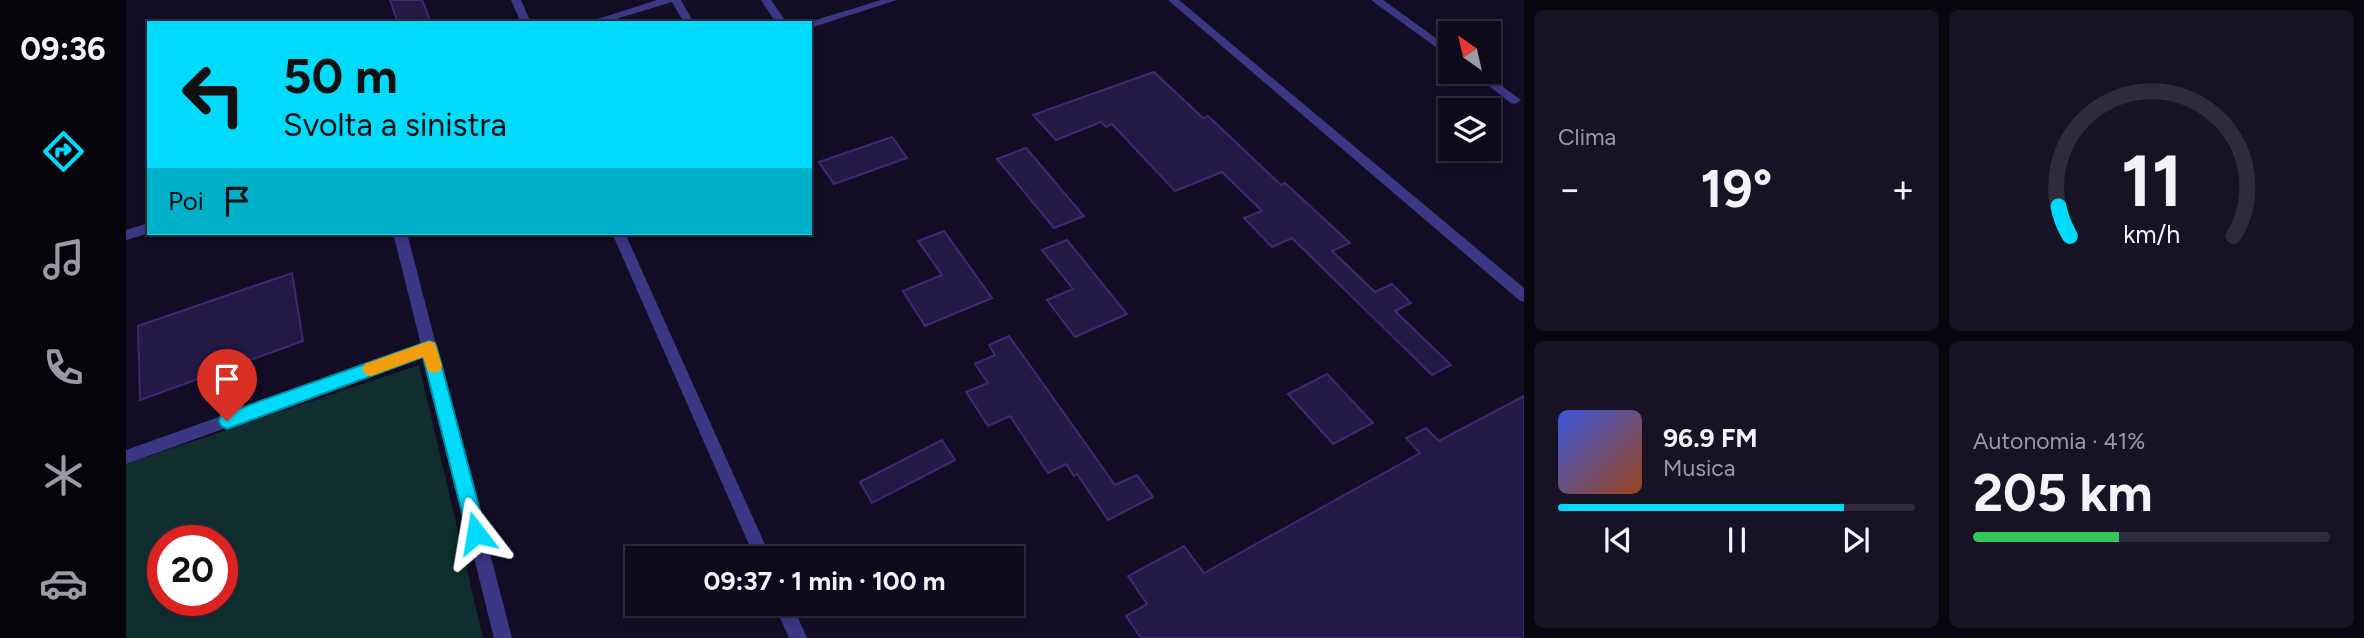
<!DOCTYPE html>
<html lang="it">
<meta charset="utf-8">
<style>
:root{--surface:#0e0a1b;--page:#171324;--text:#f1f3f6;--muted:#9b9aa3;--line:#2e2b3a;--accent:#00dbfb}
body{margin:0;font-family:Figtree,sans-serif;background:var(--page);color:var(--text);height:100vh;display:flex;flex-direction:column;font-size:26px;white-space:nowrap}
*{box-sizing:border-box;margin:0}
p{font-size:23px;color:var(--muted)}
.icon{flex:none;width:38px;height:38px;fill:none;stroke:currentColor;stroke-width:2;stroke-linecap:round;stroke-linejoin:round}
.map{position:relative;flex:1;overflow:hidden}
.panel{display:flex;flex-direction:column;gap:10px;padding:10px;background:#08060f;width:840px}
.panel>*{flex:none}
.hud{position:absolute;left:21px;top:21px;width:665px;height:214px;border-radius:0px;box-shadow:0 4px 10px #0003,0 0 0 2px var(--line);background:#00dbfb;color:#111;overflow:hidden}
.needle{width:46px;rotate:326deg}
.tools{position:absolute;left:1312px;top:21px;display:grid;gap:14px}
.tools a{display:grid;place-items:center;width:63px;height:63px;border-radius:0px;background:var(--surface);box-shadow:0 4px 10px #0003,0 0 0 2px var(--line);font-size:35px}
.speed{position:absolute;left:21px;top:525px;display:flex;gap:14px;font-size:35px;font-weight:700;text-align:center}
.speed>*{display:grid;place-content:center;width:91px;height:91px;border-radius:50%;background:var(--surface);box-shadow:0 4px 10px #0003,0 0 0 2px var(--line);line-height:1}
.speed .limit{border:10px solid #d22;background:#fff;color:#111}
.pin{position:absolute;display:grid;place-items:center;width:60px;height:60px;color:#fff;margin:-72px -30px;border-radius:50% 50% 50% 0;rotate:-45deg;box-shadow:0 0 7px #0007}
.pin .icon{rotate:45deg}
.me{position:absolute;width:77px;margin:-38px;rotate:346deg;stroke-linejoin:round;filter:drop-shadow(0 0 5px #0008)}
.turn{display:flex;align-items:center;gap:24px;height:147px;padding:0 21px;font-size:32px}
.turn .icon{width:91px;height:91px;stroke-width:2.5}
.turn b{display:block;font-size:49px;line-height:60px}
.then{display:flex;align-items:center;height:66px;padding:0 21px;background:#0003;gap:14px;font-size:26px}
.big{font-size:52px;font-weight:700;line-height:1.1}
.panel .tile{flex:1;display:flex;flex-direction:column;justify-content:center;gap:10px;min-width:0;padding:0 24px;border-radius:10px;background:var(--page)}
.panel .dial{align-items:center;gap:0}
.dial svg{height:182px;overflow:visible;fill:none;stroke:var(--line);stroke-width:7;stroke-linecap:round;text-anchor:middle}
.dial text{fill:var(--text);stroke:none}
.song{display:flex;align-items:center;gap:21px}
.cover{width:84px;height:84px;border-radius:10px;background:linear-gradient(135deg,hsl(230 70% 55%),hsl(20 70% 35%))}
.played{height:7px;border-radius:4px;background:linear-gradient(90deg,var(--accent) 80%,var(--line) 80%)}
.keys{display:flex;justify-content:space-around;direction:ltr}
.heat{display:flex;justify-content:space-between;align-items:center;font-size:38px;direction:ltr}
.charge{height:10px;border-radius:5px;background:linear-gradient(90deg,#34c759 41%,var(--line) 0)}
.panel .tiles{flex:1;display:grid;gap:10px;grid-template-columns:repeat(2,1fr)}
.trip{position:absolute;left:499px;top:546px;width:399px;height:70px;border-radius:0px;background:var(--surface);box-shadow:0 4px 10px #0003,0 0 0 2px var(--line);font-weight:700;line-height:70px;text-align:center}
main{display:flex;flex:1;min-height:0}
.menu{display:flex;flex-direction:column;width:126px;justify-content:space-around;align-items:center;background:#06040b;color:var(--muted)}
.menu .icon{width:49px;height:49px}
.menu .current{color:var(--accent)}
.menu b{font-size:32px;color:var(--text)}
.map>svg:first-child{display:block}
.green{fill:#102e2e;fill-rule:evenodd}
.building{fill:#231945;stroke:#3b2a72;stroke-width:2}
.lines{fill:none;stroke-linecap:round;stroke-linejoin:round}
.lane{fill:#3c3784;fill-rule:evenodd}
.route{fill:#00dbfb;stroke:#008ea3;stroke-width:2}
.slow{fill:#f59e0b}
</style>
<main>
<nav class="menu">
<b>09:36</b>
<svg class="icon current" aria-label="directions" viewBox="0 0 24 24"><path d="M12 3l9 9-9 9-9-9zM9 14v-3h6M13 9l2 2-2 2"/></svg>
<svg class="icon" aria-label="music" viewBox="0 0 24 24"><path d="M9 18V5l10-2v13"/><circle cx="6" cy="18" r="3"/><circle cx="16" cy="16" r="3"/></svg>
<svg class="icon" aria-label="phone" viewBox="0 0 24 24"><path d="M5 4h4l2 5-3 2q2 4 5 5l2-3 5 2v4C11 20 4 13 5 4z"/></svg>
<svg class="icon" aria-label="climate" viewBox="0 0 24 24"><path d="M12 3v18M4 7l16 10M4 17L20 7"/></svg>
<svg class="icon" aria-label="car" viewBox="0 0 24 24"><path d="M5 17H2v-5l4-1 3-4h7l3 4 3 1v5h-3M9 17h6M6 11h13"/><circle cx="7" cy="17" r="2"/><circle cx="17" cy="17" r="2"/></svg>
</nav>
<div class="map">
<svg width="1398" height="638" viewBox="0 0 1398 638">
<rect width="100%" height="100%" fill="#120d24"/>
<path class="green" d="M293,365L357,638H0V464ZM37,541H96V600H37Z"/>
<g class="building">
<path d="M264,0H296L305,23H272Z"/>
<path d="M1028,72L1077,118L1082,116L1155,185L1159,183L1224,243L1206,251L1249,292L1266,284L1285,303L1269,311L1325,365L1306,375L1166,238L1146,247L1118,218L1136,211L1096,172L1049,191L986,124L980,127L975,122L930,140L907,115Z"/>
<path d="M766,137L781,158L708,184L693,162Z"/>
<path d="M900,148L958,216L928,228L871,159Z"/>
<path d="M818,231L866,298L799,326L777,291L816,275L792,241Z"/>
<path d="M941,240L1001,314L949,337L921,300L947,289L916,250Z"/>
<path d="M166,273L177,341L14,400L12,326Z"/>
<path d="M883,336L989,485L1011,475L1027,497L982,520L951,474L948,476L940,464L922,473L884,416L862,426L840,392L862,383L849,364L869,355L863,345Z"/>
<path d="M1201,374L1247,423L1207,444L1162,394Z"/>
<path d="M1398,396V638H1015L1000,616L1021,604L1002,576L1058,546L1078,573L1294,453L1280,438L1300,428L1313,441Z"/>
<path d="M816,440L829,460L746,503L734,482Z"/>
</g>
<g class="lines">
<g class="lane">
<path d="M385,0H395L405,23H395Z"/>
<path d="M531,0H555L568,23H558L546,2L477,23H459Z"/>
<path d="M635,0H645L661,23H650Z"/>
<path d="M755,0H771L684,28V23H680Z"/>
<path d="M1042,0H1053L1398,288V302L1393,300Z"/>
<path d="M1245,0H1257L1325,49V58Z"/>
<path d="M1345,72H1357L1395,100L1389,104L1385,103Z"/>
<path d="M23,223L24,233L0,240V230Z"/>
<path d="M267,233H281L386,638H368L298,356L0,464V450L295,345Z"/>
<path d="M486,233H499L645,558H629Z"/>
<path d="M648,604H666L681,638H663Z"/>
</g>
</g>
<path class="route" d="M303,341L309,343L311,348L360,533L357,539L350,542L344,539L341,533L297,357L101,429L95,426L93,421L95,415Z"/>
<path class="slow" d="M303,341L309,343L316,366L314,371L308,373L302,371L297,357L245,376L239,374L236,369L239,364Z"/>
</svg>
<div class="tools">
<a><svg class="needle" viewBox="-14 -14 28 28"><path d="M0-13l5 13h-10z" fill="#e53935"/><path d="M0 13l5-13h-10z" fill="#9b9aa3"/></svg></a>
<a><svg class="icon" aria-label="layers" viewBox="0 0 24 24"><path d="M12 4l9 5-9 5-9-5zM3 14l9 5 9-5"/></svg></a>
</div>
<div class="speed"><div class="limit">20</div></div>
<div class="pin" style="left:101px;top:421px;background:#d93025"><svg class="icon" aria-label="arrive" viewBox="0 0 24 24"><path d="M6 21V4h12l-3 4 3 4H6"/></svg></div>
<svg class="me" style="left:350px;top:533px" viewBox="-20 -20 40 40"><path d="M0-17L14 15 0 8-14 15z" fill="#00dbfb" stroke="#fff" stroke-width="4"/></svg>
<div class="trip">09:37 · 1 min · 100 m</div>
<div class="hud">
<div class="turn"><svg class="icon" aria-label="left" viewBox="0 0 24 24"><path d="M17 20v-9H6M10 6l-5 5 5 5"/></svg><div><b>50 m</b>Svolta a sinistra</div></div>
<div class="then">Poi<svg class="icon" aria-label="arrive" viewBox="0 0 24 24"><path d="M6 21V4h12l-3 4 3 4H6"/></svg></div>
</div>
</div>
<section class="panel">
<div class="tiles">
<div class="tile"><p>Clima</p>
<div class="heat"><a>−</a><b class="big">19°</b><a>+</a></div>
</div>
<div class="tile dial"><svg viewBox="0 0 100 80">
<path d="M14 69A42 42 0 1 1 86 69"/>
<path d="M14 69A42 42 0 0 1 9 56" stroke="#00dbfb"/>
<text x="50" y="56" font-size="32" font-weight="700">11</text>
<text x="50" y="72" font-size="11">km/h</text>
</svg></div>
<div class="tile">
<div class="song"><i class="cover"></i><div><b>96.9 FM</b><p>Musica</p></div></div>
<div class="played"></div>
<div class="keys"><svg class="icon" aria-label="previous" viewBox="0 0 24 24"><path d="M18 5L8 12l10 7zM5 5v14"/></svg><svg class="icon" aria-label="pause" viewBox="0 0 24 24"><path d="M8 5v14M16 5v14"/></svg><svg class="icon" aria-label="next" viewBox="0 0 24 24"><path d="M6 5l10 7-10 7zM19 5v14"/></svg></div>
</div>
<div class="tile"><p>Autonomia · 41%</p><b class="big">205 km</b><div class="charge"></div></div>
</div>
</section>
</main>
